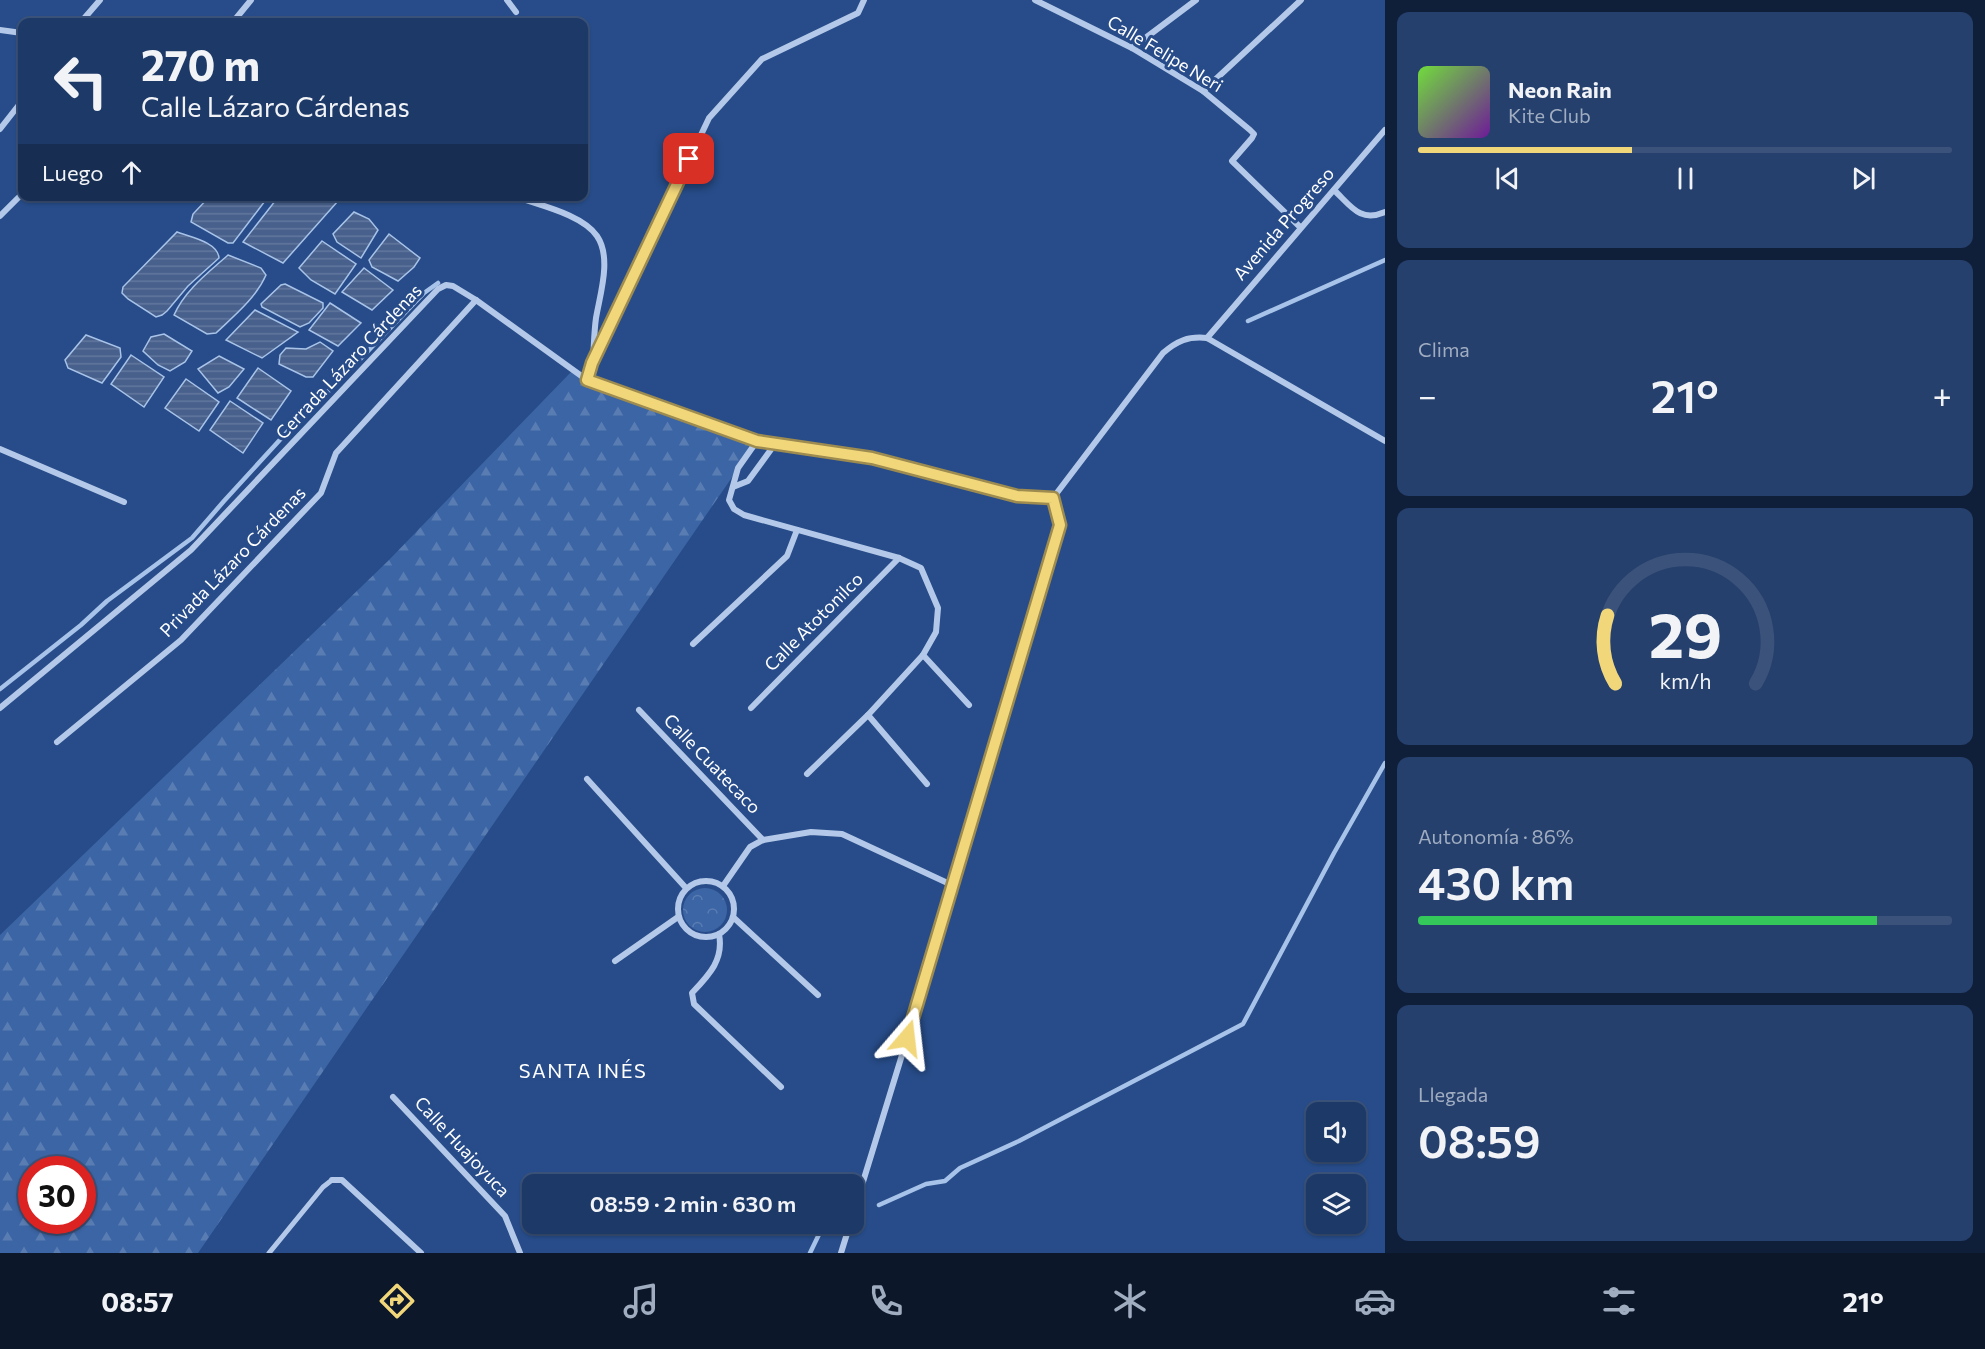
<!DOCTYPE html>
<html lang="es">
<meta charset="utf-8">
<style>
:root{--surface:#1d3967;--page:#25406d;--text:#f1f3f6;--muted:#a0acc0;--line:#3b537b;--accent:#f1d67a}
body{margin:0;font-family:Commissioner,sans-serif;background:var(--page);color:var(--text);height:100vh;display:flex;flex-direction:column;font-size:22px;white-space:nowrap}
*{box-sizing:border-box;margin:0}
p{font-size:20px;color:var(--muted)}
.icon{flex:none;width:33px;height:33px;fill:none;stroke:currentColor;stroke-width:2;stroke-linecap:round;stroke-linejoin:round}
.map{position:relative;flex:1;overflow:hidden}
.sheet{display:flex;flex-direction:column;gap:12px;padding:12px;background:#101f39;width:600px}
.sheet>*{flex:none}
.guide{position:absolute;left:18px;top:18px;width:570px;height:183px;border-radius:12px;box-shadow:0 2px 4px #0004,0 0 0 2px var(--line);background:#1d3967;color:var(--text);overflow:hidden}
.controls{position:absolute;left:1306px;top:1102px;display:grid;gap:12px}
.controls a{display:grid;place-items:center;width:60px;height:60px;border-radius:12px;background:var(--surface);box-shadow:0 2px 4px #0004,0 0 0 2px var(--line);font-size:30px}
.speed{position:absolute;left:18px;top:1156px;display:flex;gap:12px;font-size:30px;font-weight:700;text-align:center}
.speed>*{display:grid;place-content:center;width:78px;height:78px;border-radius:50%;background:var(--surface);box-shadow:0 2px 4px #0004,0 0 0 2px var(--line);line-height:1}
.speed .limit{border:9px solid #d22;background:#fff;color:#111}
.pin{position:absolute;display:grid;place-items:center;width:51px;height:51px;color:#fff;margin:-26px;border-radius:12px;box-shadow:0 3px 9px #0006}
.me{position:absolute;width:66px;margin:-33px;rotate:17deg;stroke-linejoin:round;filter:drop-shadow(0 0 4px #0008)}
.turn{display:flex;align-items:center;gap:21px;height:126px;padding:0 24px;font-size:27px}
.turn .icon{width:78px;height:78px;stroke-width:2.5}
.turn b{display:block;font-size:42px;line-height:51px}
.then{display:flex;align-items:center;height:57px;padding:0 24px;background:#0003;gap:12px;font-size:22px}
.big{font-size:45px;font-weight:600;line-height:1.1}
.sheet .tile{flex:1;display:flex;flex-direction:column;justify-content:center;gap:9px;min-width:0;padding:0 21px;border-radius:12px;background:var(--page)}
.sheet .dial{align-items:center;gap:0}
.dial svg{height:156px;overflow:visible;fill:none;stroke:var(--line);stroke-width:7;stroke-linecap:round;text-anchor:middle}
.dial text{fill:var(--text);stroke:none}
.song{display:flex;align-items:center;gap:18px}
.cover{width:72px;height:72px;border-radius:9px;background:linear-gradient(135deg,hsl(100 70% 55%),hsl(280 70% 35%))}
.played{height:6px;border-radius:3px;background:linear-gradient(90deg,var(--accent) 40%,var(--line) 40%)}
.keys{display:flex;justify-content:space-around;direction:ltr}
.heat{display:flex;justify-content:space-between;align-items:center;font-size:33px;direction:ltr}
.charge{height:9px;border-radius:4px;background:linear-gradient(90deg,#34c759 86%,var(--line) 0)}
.trip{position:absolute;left:522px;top:1174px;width:342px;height:60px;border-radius:12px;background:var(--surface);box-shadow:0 2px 4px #0004,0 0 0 2px var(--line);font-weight:600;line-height:60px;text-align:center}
.dock{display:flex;height:96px;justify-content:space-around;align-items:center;background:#0c1729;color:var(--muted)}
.dock .icon{width:42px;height:42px}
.dock .selected{color:var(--accent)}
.dock b{font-size:27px;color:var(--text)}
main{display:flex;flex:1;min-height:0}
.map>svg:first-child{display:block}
.forest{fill:url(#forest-firs);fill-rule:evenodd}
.park{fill:url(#park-crowns)}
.water{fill:url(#water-rules);stroke:#a8c3e9;stroke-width:1.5}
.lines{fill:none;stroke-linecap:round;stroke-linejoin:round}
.stream{stroke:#a8c3e9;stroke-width:4.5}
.pedestrian{stroke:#b4c9e9;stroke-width:5}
.minor{stroke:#b4c9e9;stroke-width:6}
.route-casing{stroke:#9d8b4f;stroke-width:15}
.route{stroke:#f1d67a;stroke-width:10}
.labels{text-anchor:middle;stroke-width:6;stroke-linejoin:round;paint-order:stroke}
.street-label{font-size:18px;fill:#fff;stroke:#274c89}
.neighbourhood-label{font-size:20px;letter-spacing:1.5px;fill:#fff;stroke:#274c89}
</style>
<main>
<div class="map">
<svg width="1385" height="1253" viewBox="0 0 1385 1253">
<defs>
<pattern id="forest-firs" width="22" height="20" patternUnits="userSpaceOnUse" patternTransform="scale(1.5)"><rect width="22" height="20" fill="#3c65a5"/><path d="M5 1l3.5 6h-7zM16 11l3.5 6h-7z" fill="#597cb2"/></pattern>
<pattern id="park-crowns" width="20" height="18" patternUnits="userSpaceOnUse" patternTransform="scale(1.5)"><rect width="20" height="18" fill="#3c65a5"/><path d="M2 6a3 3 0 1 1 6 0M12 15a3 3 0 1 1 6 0" fill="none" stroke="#597cb2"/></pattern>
<pattern id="water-rules" width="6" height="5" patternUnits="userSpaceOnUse" patternTransform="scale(1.5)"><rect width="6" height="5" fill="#47608c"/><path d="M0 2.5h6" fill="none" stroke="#63789d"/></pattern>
</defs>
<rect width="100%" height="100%" fill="#274c89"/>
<path class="forest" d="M573,370L757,441L198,1253H0V935L388,561ZM32,1170H82V1221H32Z"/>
<circle class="park" cx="705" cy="910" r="22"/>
<g class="water">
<path d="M210,196H268V197L233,243H228L191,222L193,214Z"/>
<path d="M279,196L330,197L338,201L283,263L243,242Z"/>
<path d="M354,212L369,219L378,230L361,258L337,242L333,234Z"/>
<path d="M177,232C190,237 218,242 219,258L188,286L167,311L162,315L156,317L128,299L122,293L123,287Z"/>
<path d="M389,234L420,258L414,267L398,281L372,267L369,260Z"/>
<path d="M322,241L356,264L335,294L311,280L299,268Z"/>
<path d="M228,255L261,268L266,275C256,298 234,316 216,333L207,334L174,315C185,290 208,273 228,255Z"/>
<path d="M364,268L393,290L372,310L342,292Z"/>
<path d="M285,284L323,303V308L309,323L300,327L262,307L261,304L281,285Z"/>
<path d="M330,303L361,323L338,346L309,330Z"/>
<path d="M255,310L298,332L262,358L226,340Z"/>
<path d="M164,334L192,351L185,362L170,371L158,365L143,351L151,337Z"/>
<path d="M86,335L120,348L121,357L102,383L68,368L65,360Z"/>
<path d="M320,342L333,351L313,377H306L279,364L280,355L286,348L306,349Z"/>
<path d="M131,355L164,377L144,407L111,384Z"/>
<path d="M219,356L244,369L229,387L218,393L198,369Z"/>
<path d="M258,368L291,391L271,420L237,398Z"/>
<path d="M186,379L219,402L199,431L165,408Z"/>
<path d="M230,401L263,423L243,453L210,430Z"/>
</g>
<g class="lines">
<g class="stream">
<path d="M1248,321L1385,260"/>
<path d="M0,689L81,625L107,601L192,538L224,501L299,419L340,380L424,293L438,283"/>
<path d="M879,1205L926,1184L945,1181L960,1168L1019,1141L1243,1024L1334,853L1385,763"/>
<path d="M810,1253L824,1224"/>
</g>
<path class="pedestrian" d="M269,1253L323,1187L332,1180"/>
<g class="minor">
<path d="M507,0L516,12"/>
<path d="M1035,0L1132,48L1203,91L1250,130L1254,134L1252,138L1232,161L1300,227"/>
<path d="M81,22L100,0"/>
<path d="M233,22L251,0"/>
<path d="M0,30L22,33"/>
<path d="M1132,48L1196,0"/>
<path d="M1203,91L1301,0"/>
<path d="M0,129L22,101"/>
<path d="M1334,190C1351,206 1360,223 1385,212"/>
<path d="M514,196C538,205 582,214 597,236C612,258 600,294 596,318C594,332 594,346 593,359"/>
<path d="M0,216L22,194"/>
<path d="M1207,338L1385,130"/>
<path d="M587,380L593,363L709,118L762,59L858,13L864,0"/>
<path d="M757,441L738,468L729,500L734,509L744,515L899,558L921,568L938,608L936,632L923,655L868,715L807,774"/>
<path d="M0,449L124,502"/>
<path d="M733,487L748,481L775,444"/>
<path d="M1053,498L1163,353C1177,341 1188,336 1207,338L1385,441"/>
<path d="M693,644L787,556L797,530"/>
<path d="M923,655L969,705"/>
<path d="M0,708L191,550L438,289L446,285L453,286L476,300L587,380L757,441L872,458L1017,496L1053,498"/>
<path d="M751,708L899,558"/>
<path d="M639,710L763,840"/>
<path d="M868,715L927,784"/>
<path d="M57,742L181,640L321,493L336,453L476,300"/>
<path d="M587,779L686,888"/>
<circle cx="706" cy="909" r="28"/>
<path d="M723,886L750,847L763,840L811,832L842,834L954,886"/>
<path d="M733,917L818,995"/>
<path d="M719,934C724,960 709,975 692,993L694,1004L781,1087"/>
<path d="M615,961L678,917"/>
<path d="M393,1097L505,1216L520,1253"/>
<path d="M332,1180H342L421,1253"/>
<path d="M854,1211L954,886L1060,525L1053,498"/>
<path d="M841,1253L850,1224"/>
</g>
</g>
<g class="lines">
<defs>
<path id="route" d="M689,159L592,363L587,380L757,441L872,458L1017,496L1053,498L1060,525L907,1038"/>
</defs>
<use href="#route" class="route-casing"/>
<use href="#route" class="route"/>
</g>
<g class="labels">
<g class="street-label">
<text transform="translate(1165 54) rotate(31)" y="6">Calle Felipe Neri</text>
<text transform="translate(1284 224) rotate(-49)" y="6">Avenida Progreso</text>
<text transform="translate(349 362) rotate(-47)" y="6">Cerrada Lázaro Cárdenas</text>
<text transform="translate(233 562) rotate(-46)" y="6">Privada Lázaro Cárdenas</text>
<text transform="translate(814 622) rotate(-45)" y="6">Calle Atotonilco</text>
<text transform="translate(712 764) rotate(46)" y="6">Calle Cuatecaco</text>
<text transform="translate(462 1147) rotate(47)" y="6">Calle Huajoyuca</text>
</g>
<g class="neighbourhood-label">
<text x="583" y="1078">SANTA INÉS</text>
</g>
</g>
</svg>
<div class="controls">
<a><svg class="icon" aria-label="sound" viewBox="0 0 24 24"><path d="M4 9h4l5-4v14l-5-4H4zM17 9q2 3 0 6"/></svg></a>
<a><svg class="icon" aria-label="layers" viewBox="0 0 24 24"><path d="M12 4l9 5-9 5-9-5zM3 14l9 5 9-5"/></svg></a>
</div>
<div class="speed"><div class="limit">30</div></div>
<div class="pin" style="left:689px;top:159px;background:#d93025"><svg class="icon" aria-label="arrive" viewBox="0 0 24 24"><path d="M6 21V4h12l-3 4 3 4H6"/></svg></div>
<svg class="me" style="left:907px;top:1038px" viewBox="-20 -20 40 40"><path d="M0-17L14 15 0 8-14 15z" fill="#f1d67a" stroke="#fff" stroke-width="4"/></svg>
<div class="trip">08:59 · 2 min · 630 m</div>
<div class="guide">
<div class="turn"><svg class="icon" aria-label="left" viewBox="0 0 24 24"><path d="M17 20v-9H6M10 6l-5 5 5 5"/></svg><div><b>270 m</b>Calle Lázaro Cárdenas</div></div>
<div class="then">Luego<svg class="icon" aria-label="ahead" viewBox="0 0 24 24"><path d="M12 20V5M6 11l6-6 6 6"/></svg></div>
</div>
</div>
<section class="sheet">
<div class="tile">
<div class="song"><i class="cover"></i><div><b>Neon Rain</b><p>Kite Club</p></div></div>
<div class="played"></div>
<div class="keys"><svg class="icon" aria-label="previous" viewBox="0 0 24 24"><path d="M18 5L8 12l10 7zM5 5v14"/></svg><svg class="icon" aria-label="pause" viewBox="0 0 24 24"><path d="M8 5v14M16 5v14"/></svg><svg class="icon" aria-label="next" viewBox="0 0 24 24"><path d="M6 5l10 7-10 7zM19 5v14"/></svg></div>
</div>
<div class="tile"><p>Clima</p>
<div class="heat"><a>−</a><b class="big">21°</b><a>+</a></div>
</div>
<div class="tile dial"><svg viewBox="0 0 100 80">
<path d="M14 69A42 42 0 1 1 86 69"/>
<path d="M14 69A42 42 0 0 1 10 34" stroke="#f1d67a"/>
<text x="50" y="56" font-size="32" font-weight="700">29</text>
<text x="50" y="72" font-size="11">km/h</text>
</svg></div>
<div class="tile"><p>Autonomía · 86%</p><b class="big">430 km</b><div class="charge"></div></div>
<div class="tile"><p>Llegada</p><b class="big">08:59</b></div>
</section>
</main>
<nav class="dock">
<b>08:57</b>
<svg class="icon selected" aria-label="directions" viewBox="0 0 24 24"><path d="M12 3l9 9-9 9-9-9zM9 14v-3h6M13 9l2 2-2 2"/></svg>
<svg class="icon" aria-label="music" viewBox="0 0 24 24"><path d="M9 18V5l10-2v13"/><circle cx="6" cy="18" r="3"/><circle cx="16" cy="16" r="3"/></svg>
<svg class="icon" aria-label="phone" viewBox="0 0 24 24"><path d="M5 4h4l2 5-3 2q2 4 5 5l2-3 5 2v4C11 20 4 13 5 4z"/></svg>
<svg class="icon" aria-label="climate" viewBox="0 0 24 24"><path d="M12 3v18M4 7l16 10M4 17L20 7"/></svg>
<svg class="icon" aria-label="car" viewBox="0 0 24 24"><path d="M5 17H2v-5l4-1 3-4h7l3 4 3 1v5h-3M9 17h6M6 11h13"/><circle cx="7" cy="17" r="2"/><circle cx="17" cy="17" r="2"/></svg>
<svg class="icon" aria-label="filters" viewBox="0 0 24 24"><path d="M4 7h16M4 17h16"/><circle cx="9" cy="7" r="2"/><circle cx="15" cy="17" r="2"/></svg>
<b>21°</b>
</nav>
